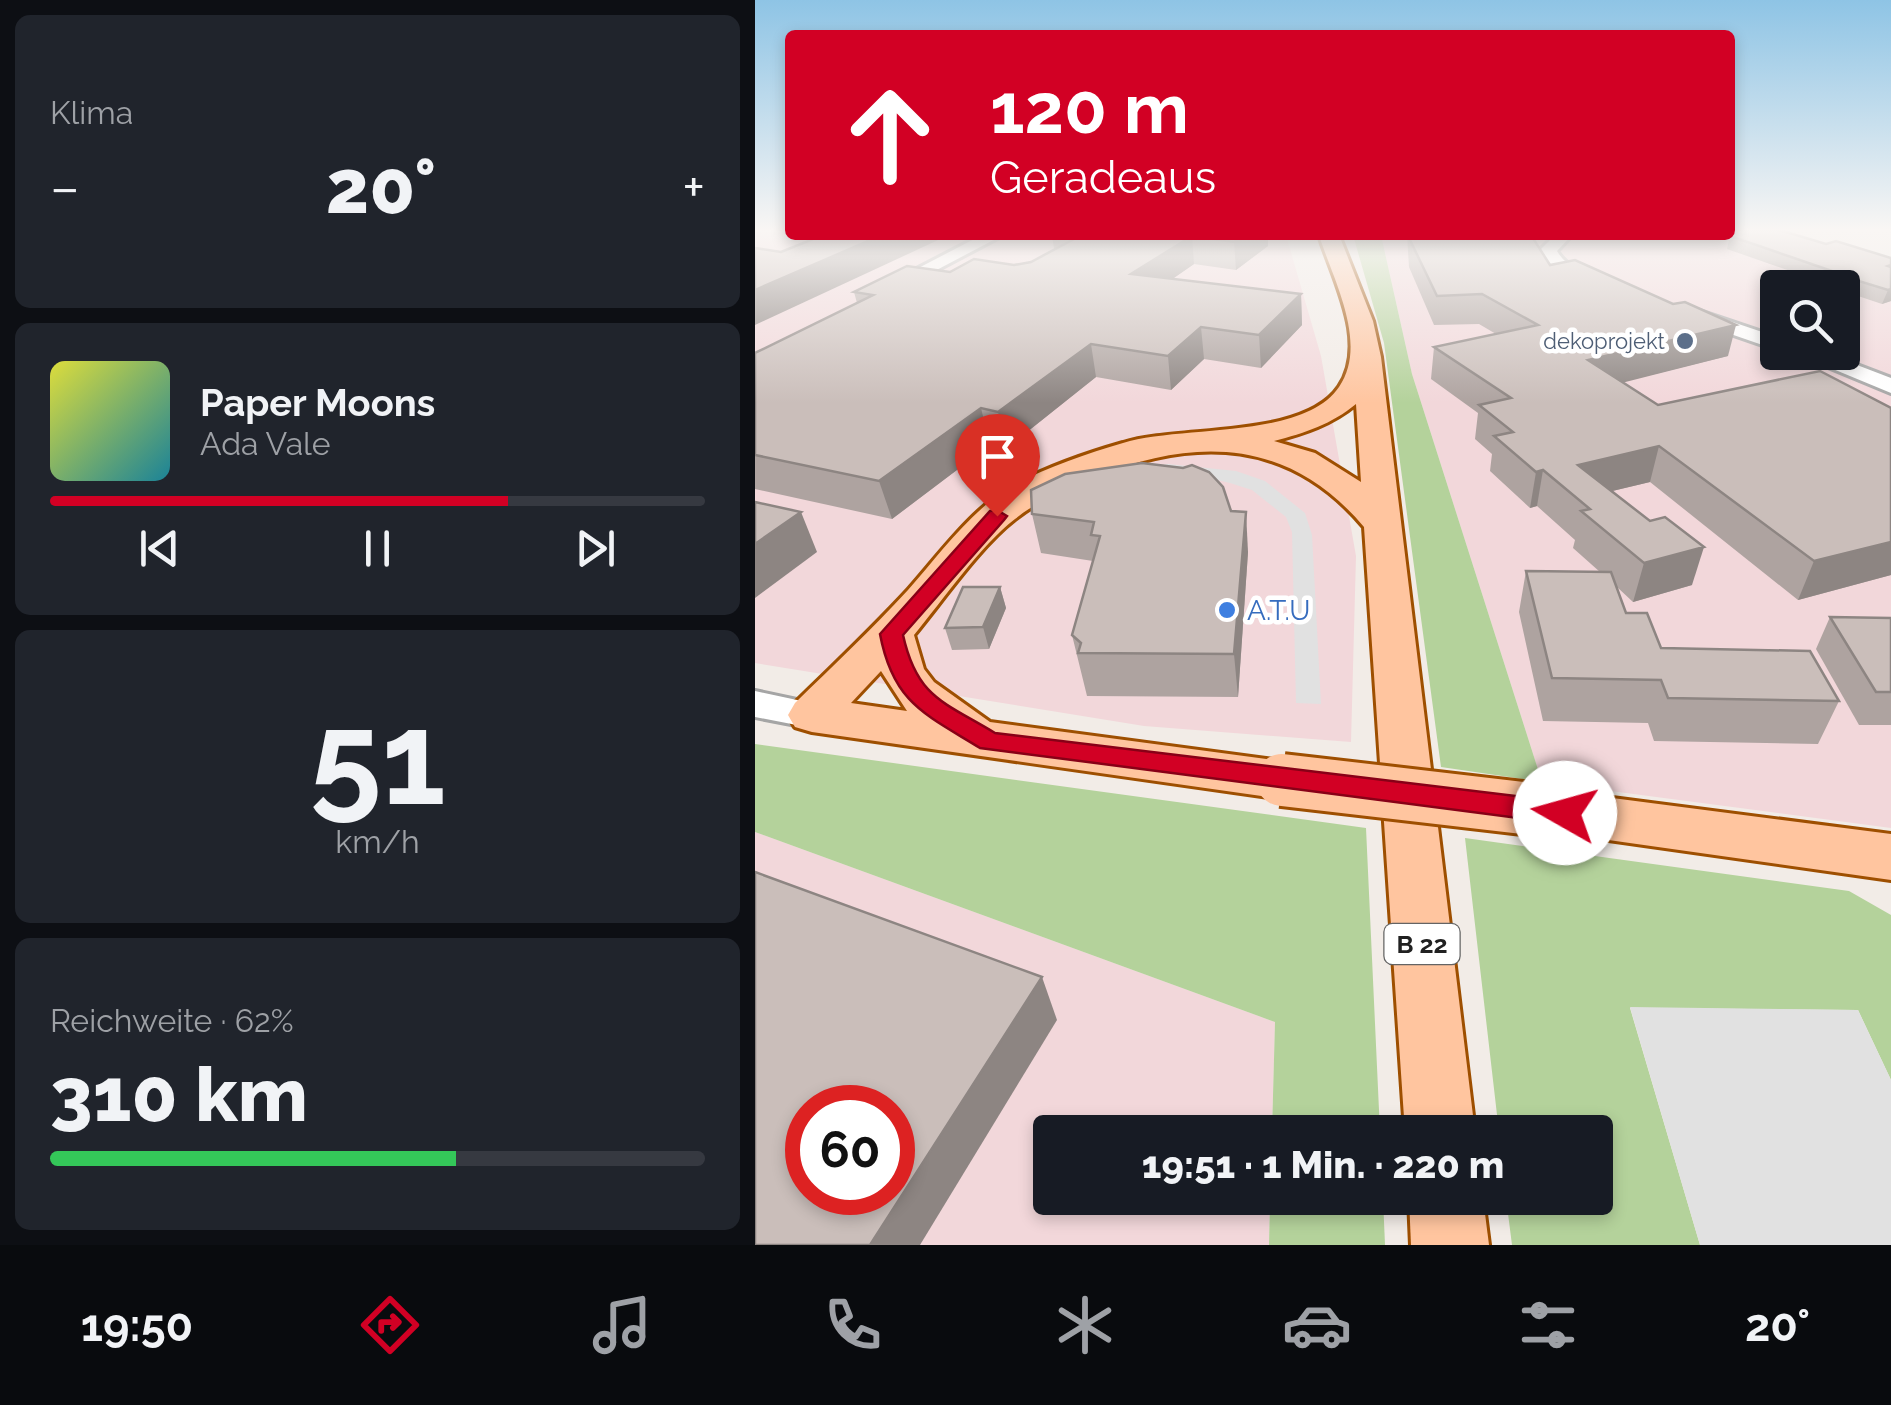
<!DOCTYPE html>
<html lang="de">
<meta charset="utf-8">
<style>
:root{--surface:#171b24;--page:#20242c;--text:#f1f3f6;--muted:#9ea1a6;--line:#363941;--accent:#d20024}
body{margin:0;font-family:Raleway,sans-serif;background:var(--page);color:var(--text);height:100vh;display:flex;flex-direction:column;font-size:38px;white-space:nowrap}
*{box-sizing:border-box;margin:0}
p{font-size:32px;color:var(--muted)}
.icon{flex:none;width:55px;height:55px;fill:none;stroke:currentColor;stroke-width:2;stroke-linecap:round;stroke-linejoin:round}
.map{position:relative;flex:1;overflow:hidden}
.sheet{display:flex;flex-direction:column;gap:15px;padding:15px;background:#0d0f14;width:755px}
.sheet>*{flex:none}
.guide{position:absolute;left:30px;top:30px;width:950px;height:210px;border-radius:10px;box-shadow:0 5px 15px #0003;background:#d20024;color:#fff;overflow:hidden}
.controls{position:absolute;left:1005px;top:270px;display:grid;gap:20px}
.controls a{display:grid;place-items:center;width:100px;height:100px;border-radius:10px;background:var(--surface);box-shadow:0 5px 15px #0003;font-size:50px}
.speed{position:absolute;left:30px;top:1085px;display:flex;gap:20px;font-size:50px;font-weight:700;text-align:center}
.speed>*{display:grid;place-content:center;width:130px;height:130px;border-radius:50%;background:var(--surface);box-shadow:0 5px 15px #0003;line-height:1}
.speed .limit{border:15px solid #d22;background:#fff;color:#111}
.pin{position:absolute;display:grid;place-items:center;width:85px;height:85px;color:#fff;margin:-102px -42px;border-radius:50% 50% 50% 0;rotate:-45deg;box-shadow:0 0 10px #0007}
.pin .icon{rotate:45deg}
.me{position:absolute;width:110px;margin:-55px;rotate:277deg;stroke-linejoin:round;filter:drop-shadow(0 0 8px #0008)}
.turn{display:flex;align-items:center;gap:35px;height:210px;padding:0 40px;font-size:45px}
.turn .icon{width:130px;height:130px;stroke-width:2.5}
.turn b{display:block;font-size:70px;line-height:85px}
.big{font-size:75px;font-weight:800;line-height:1.1}
.sheet .widget{flex:1;display:flex;flex-direction:column;justify-content:center;gap:15px;min-width:0;padding:0 35px;border-radius:15px;background:var(--page)}
.sheet .dial{align-items:center;gap:0}
.dial b{font-size:130px;line-height:1}
.song{display:flex;align-items:center;gap:30px}
.cover{width:120px;height:120px;border-radius:15px;background:linear-gradient(135deg,hsl(60 70% 55%),hsl(190 70% 35%))}
.played{height:10px;border-radius:5px;background:linear-gradient(90deg,var(--accent) 70%,var(--line) 70%)}
.keys{display:flex;justify-content:space-around;direction:ltr}
.heat{display:flex;justify-content:space-between;align-items:center;font-size:55px;direction:ltr}
.charge{height:15px;border-radius:8px;background:linear-gradient(90deg,#34c759 62%,var(--line) 0)}
.trip{position:absolute;left:278px;top:1115px;width:580px;height:100px;border-radius:10px;background:var(--surface);box-shadow:0 5px 15px #0003;font-weight:800;line-height:100px;text-align:center}
.menu{display:flex;height:160px;justify-content:space-around;align-items:center;background:#090b0e;color:var(--muted)}
.menu .icon{width:70px;height:70px}
.menu .current{color:var(--accent)}
.menu b{font-size:45px;color:var(--text)}
main{display:flex;flex:1;min-height:0}
.map>svg:first-child{display:block}
.commercial{fill:#f2d7da;fill-rule:evenodd}
.forest{fill:#b4d29b}
.parking{fill:#e1e1e1}
.lines{fill:none;stroke-linecap:round;stroke-linejoin:round}
.minor-casing{stroke:#a5a5a5;stroke-width:6}
.major-casing{stroke:#9e4f00;stroke-width:6}
.minor{fill:#fff;fill-rule:evenodd}
.major{fill:#ffc59f;fill-rule:evenodd}
.major-bridge-casing{stroke:#9e4f00;stroke-width:58;stroke-linecap:butt}
.major-bridge{stroke:#ffc59f;stroke-width:52}
.wall{fill:#aea3a0}
.shaded-wall{fill:#8d8582}
.building{fill:#cabeba;stroke:#8d8582;stroke-width:2.5;fill-rule:evenodd}
.route{fill:#d20024;stroke:#880017;stroke-width:2.5}
.service-dot{fill:#5c6f8a;stroke:#fff;stroke-width:4}
.shop-dot{fill:#3f7fe0;stroke:#fff;stroke-width:4}
.labels{text-anchor:middle;stroke-width:9;stroke-linejoin:round;paint-order:stroke}
.far-service-label{font-size:22px;fill:#4e5e75;stroke:#fff;text-anchor:end}
.shield{fill:#fff;stroke:#646464;stroke-width:2.5}
.shield-label{font-size:25px;font-weight:bold;fill:#212121}
.shop-label{font-size:28px;fill:#366cbe;stroke:#fff;text-anchor:start}
</style>
<main>
<section class="sheet">
<div class="widget"><p>Klima</p>
<div class="heat"><a>−</a><b class="big">20°</b><a>+</a></div>
</div>
<div class="widget">
<div class="song"><i class="cover"></i><div><b>Paper Moons</b><p>Ada Vale</p></div></div>
<div class="played"></div>
<div class="keys"><svg class="icon" aria-label="previous" viewBox="0 0 24 24"><path d="M18 5L8 12l10 7zM5 5v14"/></svg><svg class="icon" aria-label="pause" viewBox="0 0 24 24"><path d="M8 5v14M16 5v14"/></svg><svg class="icon" aria-label="next" viewBox="0 0 24 24"><path d="M6 5l10 7-10 7zM19 5v14"/></svg></div>
</div>
<div class="widget dial"><b>51</b><p>km/h</p></div>
<div class="widget"><p>Reichweite · 62%</p><b class="big">310 km</b><div class="charge"></div></div>
</section>
<div class="map">
<svg width="1136" height="1245" viewBox="0 0 1136 1245">
<rect width="100%" height="100%" fill="#f2ece7"/>
<g class="commercial">
<path d="M0,229H35V235H531L566,356L601,556L596,742L389,726L0,663Z"/>
<path d="M975,229H1020L1136,263V828L787,782L657,374L626,235H975ZM1022,288H1088V352H1022Z"/>
<path d="M0,832L520,1022L517,1132H295V1198H515L514,1245H0ZM52,1108H138V1192H52Z"/>
</g>
<g class="forest">
<path d="M598,235H626L657,374L787,782L686,767L629,343Z"/>
<path d="M0,744L611,828L625,1132H517L520,1022L0,832Z"/>
<path d="M710,838L1094,891L1136,915V1080L1103,1010L875,1008L945,1245H757L751,1198H840V1132H744Z"/>
<path d="M515,1198H628L630,1245H514Z"/>
</g>
<g class="parking">
<path d="M413,464L481,471L510,481L550,513L557,535L566,704L541,703L537,532L531,517L497,490L475,483L445,476L375,470Z"/>
<path d="M875,1007L1103,1010L1136,1080V1245H945Z"/>
</g>
<g class="lines">
<defs>
<g id="minor">
<path d="M227,235H248L138,293H126L123,289Z"/>
<path d="M800,235H817L802,251C811,267 828,272 844,277V285C820,287 795,272 785,250Z"/>
<path d="M942,310L1022,337V350L935,320L932,316Z"/>
<path d="M1037,352H1068L1136,378V393Z"/>
<path d="M0,691L70,706L75,715L70,724L57,728L0,717Z"/>
</g>
<g id="major">
<path d="M564,235H584L618,321L626,357L720,1132H650L609,527C535,439 442,436 341,477C311,489 285,499 260,519C225,546 188,600 159,635L169,669L179,682L235,722L527,761L545,766L553,780L545,794L527,799L57,732L40,727L33,715L40,703C78,666 117,629 153,590C185,554 218,507 261,484C293,467 333,453 368,443C424,425 548,440 584,387C614,343 578,280 564,235ZM601,404L606,482L560,453L519,441C550,433 577,424 601,404ZM126,671L152,711L96,703Z"/>
<path d="M811,792L1136,834V880L811,834L792,828L784,813L792,798Z"/>
<path d="M654,1198H728L734,1245H656Z"/>
</g>
</defs>
<use href="#minor" class="minor-casing"/>
<use href="#major" class="major-casing"/>
<use href="#minor" class="minor"/>
<use href="#major" class="major"/>
<defs>
<path id="major-bridge" d="M527,780L811,813"/>
</defs>
<use href="#major-bridge" class="major-bridge-casing"/>
<use href="#major-bridge" class="major-bridge"/>
</g>
<g class="wall">
<path d="M977,229L1071,244L1136,258V301L1127,304L1088,291V288H1076L1066,284L1067,282L972,249Z"/>
<path d="M297,235H513V246L481,270L439,264L417,279L546,294L547,325L506,368L449,359L416,390L341,377L252,448L235,445L137,519L0,489V353L102,303L99,292L195,272L276,262L299,249Z"/>
<path d="M652,235H776L795,265L973,356L867,382L903,405L1136,408V575L1043,600L895,482L857,491L937,585L878,602L862,587L871,613L906,648L1084,701L1063,744L899,741L893,723L788,721L764,612L771,571L845,572L818,548L820,540L782,506L775,508L735,471L737,454L720,439L723,413L676,379L679,347L741,334L724,324L679,325L654,267Z"/>
<path d="M476,511L493,552L483,697L332,696L317,635L338,561L286,553L277,514Z"/>
<path d="M245,587L251,608L234,649L197,650L190,628Z"/>
<path d="M1075,617L1136,618V725H1104L1061,649Z"/>
</g>
<g class="shaded-wall">
<path d="M127,235H194L0,325V290Z"/>
<path d="M489,235H513V246L481,270L479,242Z"/>
<path d="M437,236L439,264L380,305L376,274Z"/>
<path d="M1136,289V301L1127,304L1133,290Z"/>
<path d="M546,294L547,325L506,368L504,335Z"/>
<path d="M981,325L973,356L827,393L833,360Z"/>
<path d="M446,327L449,359L416,390L413,356Z"/>
<path d="M336,344L341,377L252,448L243,412Z"/>
<path d="M226,408L235,445L137,519L124,481Z"/>
<path d="M904,446L895,482L824,499L823,465Z"/>
<path d="M788,470L782,506L775,508L781,472Z"/>
<path d="M46,512L62,552L0,598V544Z"/>
<path d="M491,512L493,552L483,697L479,654Z"/>
<path d="M1136,542V575L1043,600L1059,561Z"/>
<path d="M949,547L937,585L878,602L889,563Z"/>
<path d="M245,587L251,608L234,649L228,627Z"/>
<path d="M287,977L302,1020L165,1245H115Z"/>
</g>
<g class="building">
<path d="M977,229H1021L1071,244L1081,241L1136,258V265L1133,266L1136,267V289L1133,290L1071,271L1074,270L975,236Z"/>
<path d="M68,235H127L0,290V248L26,252Z"/>
<path d="M312,235H489L479,242L437,236L376,274L546,294L504,335L446,327L413,356L336,344L243,412L226,408L124,481L0,455V353L118,295L99,292L152,266L195,272L219,259L259,265L276,262L319,239Z"/>
<path d="M655,235H776L795,265L820,260L918,304L930,302L981,325L833,360L903,405L1065,371L1136,408V542L1059,561L904,446L823,465L895,521L910,517L949,547L889,563L826,511L835,509L788,470L781,472L739,436L758,432L724,405L756,398L679,347L783,325L727,294L682,296L655,240Z"/>
<path d="M387,463L428,468L437,465L454,472L468,487L476,511L491,512L479,654L323,653L326,643L317,635L345,536L336,535L339,522L277,514L276,490L310,474Z"/>
<path d="M0,502L46,512L0,544Z"/>
<path d="M771,571L856,572L871,613H892L906,648L1055,651L1084,701L913,698L906,680L797,678Z"/>
<path d="M208,587H245L228,627L190,628Z"/>
<path d="M1075,617L1136,618V692H1121Z"/>
<path d="M0,872L287,977L115,1245H0ZM52,1108H138V1192H52Z"/>
</g>
<linearGradient id="sky" x2="0" y2="1"><stop stop-color="#8ec4e5"/><stop offset="0.57" stop-color="#f9f6f4"/><stop offset="1" stop-color="#f9f6f4" stop-opacity="0"/></linearGradient>
<rect width="1136" height="403" fill="url(#sky)"/>
<path class="route" d="M242,510L252,516L249,520L148,635C162,698 189,702 240,733L810,802L821,805L825,813L821,821L810,824L225,748C170,714 138,703 125,634L235,511Z"/>
<circle class="service-dot" cx="930" cy="341" r="10"/>
<circle class="shop-dot" cx="472" cy="610" r="10"/>
<g class="labels">
<g class="far-service-label">
<text x="910" y="349">dekoprojekt</text>
</g>
<rect class="shield" x="629.5" y="924" width="75" height="40" rx="8"/>
<g class="shield-label">
<text x="667" y="953">B 22</text>
</g>
<g class="shop-label">
<text x="492" y="620">A.T.U</text>
</g>
</g>
</svg>
<div class="controls">
<a><svg class="icon" aria-label="search" viewBox="0 0 24 24"><circle cx="10" cy="10" r="6"/><path d="M15 15l6 6"/></svg></a>
</div>
<div class="speed"><div class="limit">60</div></div>
<div class="pin" style="left:242px;top:516px;background:#d93025"><svg class="icon" aria-label="arrive" viewBox="0 0 24 24"><path d="M6 21V4h12l-3 4 3 4H6"/></svg></div>
<svg class="me" style="left:810px;top:813px" viewBox="-20 -20 40 40"><circle r="19" fill="#fff"/><path d="M0-13L10 11 0 6-10 11z" fill="#d20024"/></svg>
<div class="trip">19:51 · 1 Min. · 220 m</div>
<div class="guide">
<div class="turn"><svg class="icon" aria-label="ahead" viewBox="0 0 24 24"><path d="M12 20V5M6 11l6-6 6 6"/></svg><div><b>120 m</b>Geradeaus</div></div>
</div>
</div>
</main>
<nav class="menu">
<b>19:50</b>
<svg class="icon current" aria-label="directions" viewBox="0 0 24 24"><path d="M12 3l9 9-9 9-9-9zM9 14v-3h6M13 9l2 2-2 2"/></svg>
<svg class="icon" aria-label="music" viewBox="0 0 24 24"><path d="M9 18V5l10-2v13"/><circle cx="6" cy="18" r="3"/><circle cx="16" cy="16" r="3"/></svg>
<svg class="icon" aria-label="phone" viewBox="0 0 24 24"><path d="M5 4h4l2 5-3 2q2 4 5 5l2-3 5 2v4C11 20 4 13 5 4z"/></svg>
<svg class="icon" aria-label="climate" viewBox="0 0 24 24"><path d="M12 3v18M4 7l16 10M4 17L20 7"/></svg>
<svg class="icon" aria-label="car" viewBox="0 0 24 24"><path d="M5 17H2v-5l4-1 3-4h7l3 4 3 1v5h-3M9 17h6M6 11h13"/><circle cx="7" cy="17" r="2"/><circle cx="17" cy="17" r="2"/></svg>
<svg class="icon" aria-label="filters" viewBox="0 0 24 24"><path d="M4 7h16M4 17h16"/><circle cx="9" cy="7" r="2"/><circle cx="15" cy="17" r="2"/></svg>
<b>20°</b>
</nav>
